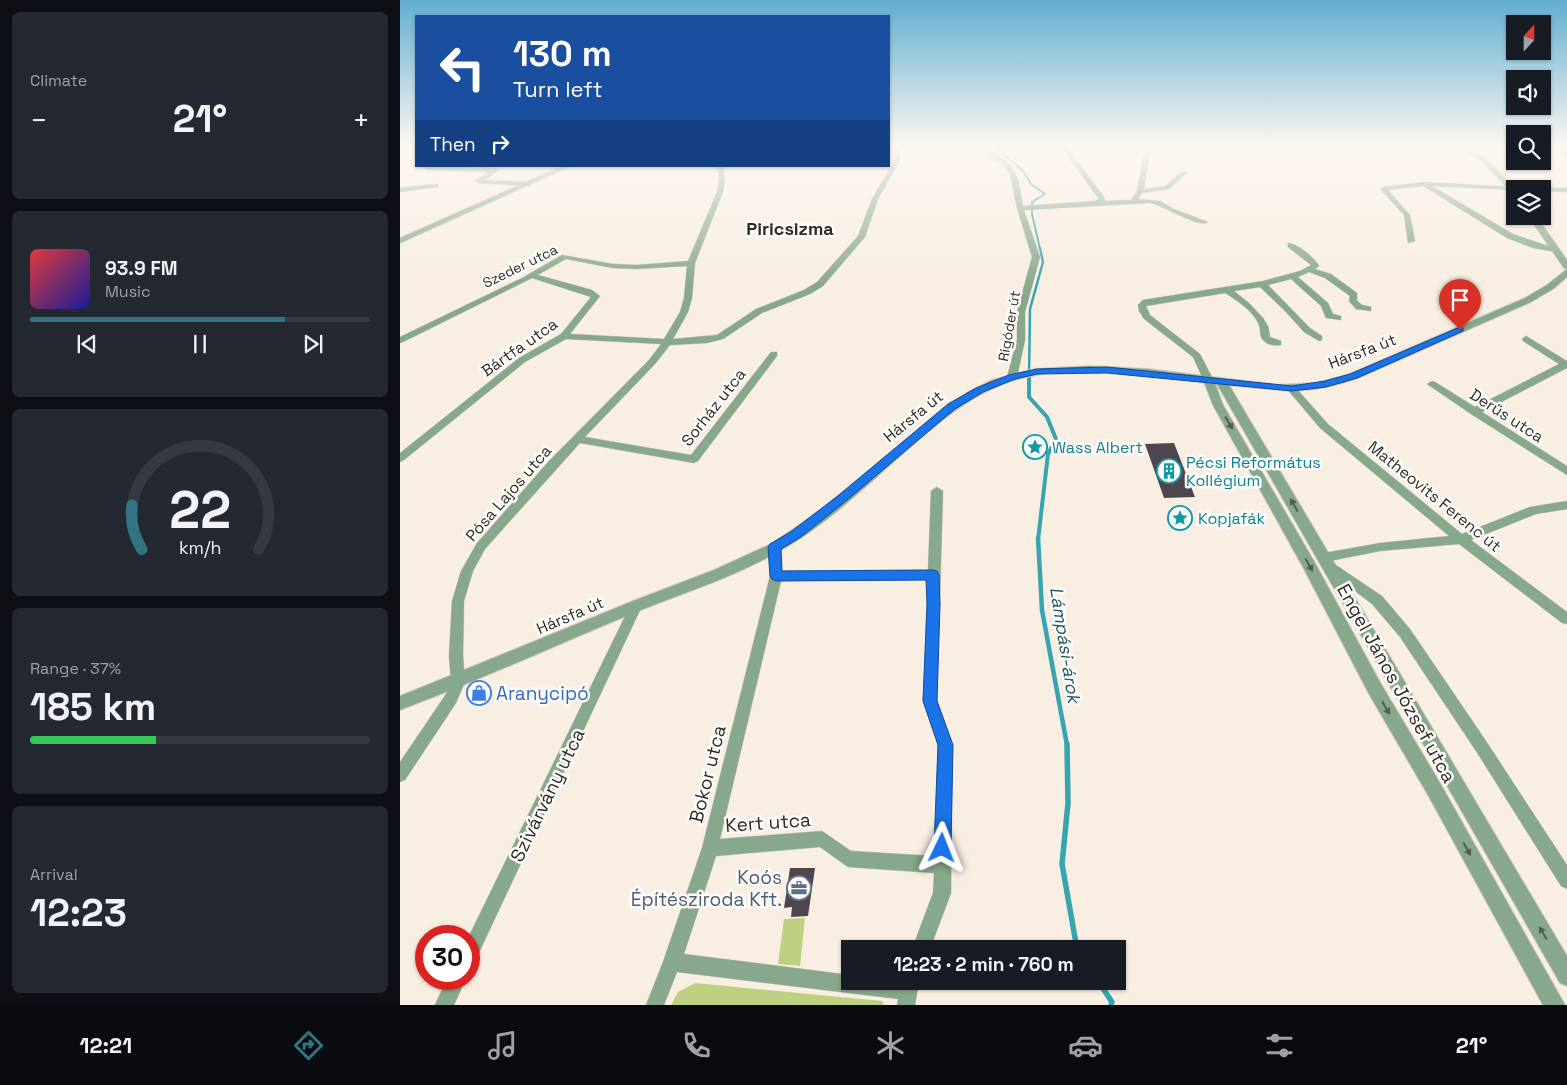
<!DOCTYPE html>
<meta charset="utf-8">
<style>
:root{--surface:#171b24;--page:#242831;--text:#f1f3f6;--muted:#9ea1a6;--line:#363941;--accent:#317585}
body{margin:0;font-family:"Space Grotesk",sans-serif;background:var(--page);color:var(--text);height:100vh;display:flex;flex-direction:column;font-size:19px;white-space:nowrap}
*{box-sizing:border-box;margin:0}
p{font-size:16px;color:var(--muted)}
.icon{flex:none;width:28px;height:28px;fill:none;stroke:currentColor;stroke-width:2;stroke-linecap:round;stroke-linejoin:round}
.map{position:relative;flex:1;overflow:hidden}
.sheet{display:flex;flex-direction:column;gap:12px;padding:12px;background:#0d0f14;width:400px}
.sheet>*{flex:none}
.guide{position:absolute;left:15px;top:15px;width:475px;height:152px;border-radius:0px;box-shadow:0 1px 4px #0004;background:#1a4fa0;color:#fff;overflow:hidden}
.needle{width:32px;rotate:21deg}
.tools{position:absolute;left:1106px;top:15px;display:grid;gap:10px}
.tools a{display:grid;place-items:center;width:45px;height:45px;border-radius:0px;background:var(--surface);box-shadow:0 1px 4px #0004;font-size:25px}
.speed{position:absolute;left:15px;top:925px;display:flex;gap:10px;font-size:25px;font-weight:700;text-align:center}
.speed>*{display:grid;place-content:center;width:65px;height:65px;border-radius:50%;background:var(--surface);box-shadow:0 1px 4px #0004;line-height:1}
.speed .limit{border:8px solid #d22;background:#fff;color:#111}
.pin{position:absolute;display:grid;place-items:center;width:42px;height:42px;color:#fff;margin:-51px -21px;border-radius:50% 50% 50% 0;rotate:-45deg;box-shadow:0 0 5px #0007}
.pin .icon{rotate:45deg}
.me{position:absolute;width:55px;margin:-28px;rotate:2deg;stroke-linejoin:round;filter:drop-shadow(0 0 4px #0008)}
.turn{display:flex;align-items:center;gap:18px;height:105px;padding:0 15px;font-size:22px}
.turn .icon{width:65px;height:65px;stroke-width:2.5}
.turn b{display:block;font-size:35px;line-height:42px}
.then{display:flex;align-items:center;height:48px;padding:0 15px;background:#0003;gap:10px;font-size:19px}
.big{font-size:38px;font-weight:700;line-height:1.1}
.sheet .card{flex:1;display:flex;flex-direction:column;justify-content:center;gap:8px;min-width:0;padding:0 18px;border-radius:8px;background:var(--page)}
.sheet .dial{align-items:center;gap:0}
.dial svg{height:130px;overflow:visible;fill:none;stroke:var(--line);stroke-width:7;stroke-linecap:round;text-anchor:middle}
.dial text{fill:var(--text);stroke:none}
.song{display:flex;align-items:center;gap:15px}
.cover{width:60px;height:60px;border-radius:8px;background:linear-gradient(135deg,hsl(0 70% 55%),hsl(240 70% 35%))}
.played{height:5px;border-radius:2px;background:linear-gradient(90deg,var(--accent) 75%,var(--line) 75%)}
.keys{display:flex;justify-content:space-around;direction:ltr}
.heat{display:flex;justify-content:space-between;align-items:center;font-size:28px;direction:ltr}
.charge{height:8px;border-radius:4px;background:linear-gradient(90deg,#34c759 37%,var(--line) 0)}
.trip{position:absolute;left:441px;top:940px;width:285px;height:50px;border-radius:0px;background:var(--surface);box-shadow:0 1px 4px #0004;font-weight:700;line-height:50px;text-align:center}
.dock{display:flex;height:80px;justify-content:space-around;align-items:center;background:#090b0e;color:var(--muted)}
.dock .icon{width:35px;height:35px}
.dock .selected{color:var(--accent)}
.dock b{font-size:22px;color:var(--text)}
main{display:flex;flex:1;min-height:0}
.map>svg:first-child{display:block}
.green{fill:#bed081}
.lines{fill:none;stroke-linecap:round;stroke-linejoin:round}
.stream-far4{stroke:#36a5af;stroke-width:2}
.stream-far3{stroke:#36a5af;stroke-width:2.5}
.stream-far2{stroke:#36a5af;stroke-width:4}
.stream-far1{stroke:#36a5af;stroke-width:4.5}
.stream{stroke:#36a5af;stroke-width:5.5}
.building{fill:#4e454e}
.minor-casing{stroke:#d4cbc0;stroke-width:1}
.tertiary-casing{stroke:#d4cbc0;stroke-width:2}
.minor{fill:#87a88c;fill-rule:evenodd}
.tertiary{fill:#87a88c;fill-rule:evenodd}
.oneway{fill:#525e4f}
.route{fill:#1a73e8;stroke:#114b97}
.labels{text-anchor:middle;stroke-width:5;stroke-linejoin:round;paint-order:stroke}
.far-street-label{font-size:14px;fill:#2f2c27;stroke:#fefcfa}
.street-label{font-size:16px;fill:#2f2c27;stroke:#fefcfa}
.culture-label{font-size:16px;fill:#0d838f;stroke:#fefcfa;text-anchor:start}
.far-district-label{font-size:18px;font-weight:bold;fill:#2f2c27;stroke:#fefcfa}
.water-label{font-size:18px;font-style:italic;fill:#1c595e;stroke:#fefcfa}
.near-street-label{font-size:19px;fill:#2f2c27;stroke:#fefcfa}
.near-shop-label{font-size:19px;fill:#366cbe;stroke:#fefcfa;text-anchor:start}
.near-service-label{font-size:19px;fill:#4e5e75;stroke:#fefcfa;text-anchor:end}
</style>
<main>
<section class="sheet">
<div class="card"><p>Climate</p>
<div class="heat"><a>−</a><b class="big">21°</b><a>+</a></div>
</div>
<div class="card">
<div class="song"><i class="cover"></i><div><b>93.9 FM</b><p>Music</p></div></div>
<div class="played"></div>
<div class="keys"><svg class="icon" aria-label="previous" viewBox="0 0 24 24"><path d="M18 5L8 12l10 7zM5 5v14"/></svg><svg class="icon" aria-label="pause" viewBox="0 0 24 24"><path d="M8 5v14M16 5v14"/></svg><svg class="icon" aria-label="next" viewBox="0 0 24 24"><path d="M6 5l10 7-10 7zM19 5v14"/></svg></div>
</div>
<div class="card dial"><svg viewBox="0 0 100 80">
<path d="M14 69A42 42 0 1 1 86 69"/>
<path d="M14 69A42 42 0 0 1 8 42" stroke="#317585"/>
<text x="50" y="56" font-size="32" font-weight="700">22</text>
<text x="50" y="72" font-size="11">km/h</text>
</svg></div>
<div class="card"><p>Range · 37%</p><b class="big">185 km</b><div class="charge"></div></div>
<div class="card"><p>Arrival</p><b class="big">12:23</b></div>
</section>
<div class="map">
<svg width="1167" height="1005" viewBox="0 0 1167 1005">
<rect width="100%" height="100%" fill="#f8eee1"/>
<g class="green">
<path d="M405,918L400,966L378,964L384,919Z"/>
<path d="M295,983L482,1001L484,1005H271L278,992Z"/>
</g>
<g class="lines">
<path class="stream-far4" d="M595,147L623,171L631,184L645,194L632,202V214L640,249"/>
<path class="stream-far3" d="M629,377L630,309L643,262L640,248"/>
<path class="stream-far2" d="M629,376V397L647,417L656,439L648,454L638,540"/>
<path class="stream-far1" d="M638,538L642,610L667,745"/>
<g class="stream">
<path d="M667,744L668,803L662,864L677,949"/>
<path d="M698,981L712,1002L711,1005"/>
</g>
</g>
<g class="building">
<path d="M774,443L795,497L764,498L745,444Z"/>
<path d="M390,868H415L408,916L391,917L392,907L384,908Z"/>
</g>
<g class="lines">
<defs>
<g id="minor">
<path d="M494,147H500V161L478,199L465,237L423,286L410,294L362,313L323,339L307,343L270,345L255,364L185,437L291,455L371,352H377V356L298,461L294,463L180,443L85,549L73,571L64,601L63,656L65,682L56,703L5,780L0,782V762L46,694L51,682L49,656L52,601L61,571L77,543L148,462L249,360L261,344L166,339L125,362L4,460L0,462V453L119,358L161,334L191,297L132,278L3,342L0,343V337L122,278L162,255L213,264L236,265L288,261L317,192L319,180L317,166H323L325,180L323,192L295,263L292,298L288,312L273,339L317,335L356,309L404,290L417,282L458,236L472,199L494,161ZM166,259L213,268L236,269L287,266L284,298L280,312L264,339L170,334L200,296L192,290L138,275Z"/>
<path d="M580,147H586C593,154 599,155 606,161C619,171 620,191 623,206L695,201L699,199L661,147H667L704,197L705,201L731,200L737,191L745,147H751L744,189L765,186L783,171L788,172L769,189L742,193L738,199L760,201L774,209L808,222C798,229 762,204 749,203L624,210L640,257L625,312V340L617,377L612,380L609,379L607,377L617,340V312L632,257L617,208L610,174L602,163L590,157Z"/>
<path d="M1149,147H1156L1167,154V159Z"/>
<path d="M30,166L96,168L99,170L98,171L85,180L128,182L131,184L128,186L78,183L75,181L76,180L89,172L27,170L24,168Z"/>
<path d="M1024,182L1137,188L1115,190L1032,186L1113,234L1160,250L1156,252L1133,248L1107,238L1023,186L988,190L1010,215L1015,241L1008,243L1004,215L980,189L983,187Z"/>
<path d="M36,184L38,185V187L0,192V188Z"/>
<path d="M1142,187L1167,188V192L1142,191V189H1139Z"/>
<path d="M888,243C897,243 915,258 919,266L915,269L931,274L957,293V301L962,305L971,307V311L956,309L949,301L950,296L925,278L909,272L898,277L928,303L933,314L941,316V320L926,318L921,306L891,279L868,285L910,328L922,336V340L919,341L904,332L886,312L860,287L834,291L849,303L863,318L868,326L870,337L881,341V345C875,346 867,345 863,340C859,335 861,330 859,325C854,312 837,300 825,293L746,306L750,315L800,354L813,379L808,382L803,379L793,357L744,319L739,311L738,305L743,300L863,281L900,271L911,265L888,247Z"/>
<path d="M1126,336L1167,361V368L1082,412L1167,466V475L1071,414L1027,384L1032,381L1035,382L1075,407L1159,364L1123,341L1122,339Z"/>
<path d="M892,386L895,387L928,424L1062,534L1130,507L1167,501V509L1136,514L1071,540L1167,612V624L1162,623L1059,544L980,551L930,561L982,596L1010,629L1086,741L1167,865V889L1161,886L1076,751L1000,637L972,604L926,569L924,566L929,562L920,561L918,558L920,555L924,553L980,543L1049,536L920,428L887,389Z"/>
<path d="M537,487L543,491L537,701L552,745L551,893L530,949H512L533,893L534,873L448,867L420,847L316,856L284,954L450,975V981H519L515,1005H497L498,999L277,972L264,1005H246L263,962L302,848L370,576L368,547L370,544H378L380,547L382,571L528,570L531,491ZM528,580L523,701L538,745L534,856L451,851L422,831L320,839L381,581Z"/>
<path d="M236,601L241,602L242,606L75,961L69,964V936L230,606L231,602Z"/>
<path d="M47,979H66L54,1005H35Z"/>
</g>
<g id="tertiary">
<path d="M1059,147C1080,146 1102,175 1115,190V196L1083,162Z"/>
<path d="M162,166H171L0,243V238Z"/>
<path d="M1128,216H1136L1167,260V269L1164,268Z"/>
<path d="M1167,269V277L1153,289L1131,302L958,378L943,383L916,389L892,391L829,385L1167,956V986L1160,983L817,384L815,383L823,405L915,563L981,684L1040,783L1165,1005H1143L1028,795L969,694L904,569L813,405L804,382C735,373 652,358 587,391C551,409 520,438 491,464C456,495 422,527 381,550C337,576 288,591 241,610C160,643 81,680 0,710V696L233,601L314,570L373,543L422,509L544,409L567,393L592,380L635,369L690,366L748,369L877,385L916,383L950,374L1125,298L1147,285Z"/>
</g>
</defs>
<use href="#minor" class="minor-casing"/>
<use href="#tertiary" class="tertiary-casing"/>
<use href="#minor" class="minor"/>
<use href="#tertiary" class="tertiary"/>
</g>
<defs><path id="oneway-solid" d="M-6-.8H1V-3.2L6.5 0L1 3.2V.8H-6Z" transform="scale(1.25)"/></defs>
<g class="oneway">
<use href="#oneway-solid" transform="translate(829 423) rotate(59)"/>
<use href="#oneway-solid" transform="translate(894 505) rotate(-120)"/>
<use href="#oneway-solid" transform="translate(909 565) rotate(61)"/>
<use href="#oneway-solid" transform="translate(986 708) rotate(59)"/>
<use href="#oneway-solid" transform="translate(1067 849) rotate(61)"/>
<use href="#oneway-solid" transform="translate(1143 933) rotate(-120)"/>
</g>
<linearGradient id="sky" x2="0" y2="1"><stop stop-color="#61aed1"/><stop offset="0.51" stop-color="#fcf7f2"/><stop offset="1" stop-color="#fcf7f2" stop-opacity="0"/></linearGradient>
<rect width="1167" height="287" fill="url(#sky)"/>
<path class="route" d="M1060,327L1063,328V331L957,378L926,387L892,391L707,373L637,374L615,379L583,392L555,409L447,500L401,537L381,549L382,571L532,570L537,571L539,575L540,604L537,701L553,745L551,848L548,854L542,857L536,854L534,848L538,745L523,701L527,604L526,580L376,581L372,579L370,576L368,547L370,544L392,531L439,495L548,404L576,388L609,375L637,369L707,367L892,386L925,381L950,374Z"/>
<defs>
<symbol id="sight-ring" viewBox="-11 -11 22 22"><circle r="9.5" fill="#fefcfa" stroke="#0f9aa8" stroke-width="1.5"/><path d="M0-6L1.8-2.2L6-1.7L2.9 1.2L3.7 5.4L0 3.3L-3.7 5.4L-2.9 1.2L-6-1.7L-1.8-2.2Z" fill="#0f9aa8"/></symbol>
<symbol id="building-ring" viewBox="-11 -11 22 22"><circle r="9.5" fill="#fefcfa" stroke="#0f9aa8" stroke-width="1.5"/><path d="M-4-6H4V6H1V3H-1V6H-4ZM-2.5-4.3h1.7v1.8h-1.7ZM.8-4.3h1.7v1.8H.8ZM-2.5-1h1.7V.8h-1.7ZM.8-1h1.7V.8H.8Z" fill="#0f9aa8"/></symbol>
<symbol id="shop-ring" viewBox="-11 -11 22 22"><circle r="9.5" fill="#fefcfa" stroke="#3f7fe0" stroke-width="1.5"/><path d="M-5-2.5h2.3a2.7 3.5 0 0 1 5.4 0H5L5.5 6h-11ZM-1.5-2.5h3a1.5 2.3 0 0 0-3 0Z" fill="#3f7fe0"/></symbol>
<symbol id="office-ring" viewBox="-11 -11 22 22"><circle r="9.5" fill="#fefcfa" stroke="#5c6f8a" stroke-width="1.5"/><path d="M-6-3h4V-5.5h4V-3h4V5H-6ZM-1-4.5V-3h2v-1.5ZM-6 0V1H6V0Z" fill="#5c6f8a"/></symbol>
</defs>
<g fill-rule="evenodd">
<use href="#sight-ring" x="621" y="433" width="28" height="28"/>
<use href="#building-ring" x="755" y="457" width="28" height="28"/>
<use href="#sight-ring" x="766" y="504" width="28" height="28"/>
<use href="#shop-ring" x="65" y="679" width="28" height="28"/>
<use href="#office-ring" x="385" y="874" width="28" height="28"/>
</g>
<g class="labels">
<g class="far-street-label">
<text transform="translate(120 266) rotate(-26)" y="5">Szeder utca</text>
<text transform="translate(609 326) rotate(-80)" y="5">Rigóder út</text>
</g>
<g class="street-label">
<text transform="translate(119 347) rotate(-35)" y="6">Bártfa utca</text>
<text transform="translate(962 351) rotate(-21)" y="6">Hársfa út</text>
<text transform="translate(313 407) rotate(-52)" y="6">Sorház utca</text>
<text transform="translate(1107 415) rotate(33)" y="6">Derűs utca</text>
<text transform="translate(513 416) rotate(-39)" y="6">Hársfa út</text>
<text transform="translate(108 493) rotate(-49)" y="6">Pósa Lajos utca</text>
<text transform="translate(1035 496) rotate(39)" y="6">Matheovits Ferenc út</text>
<text transform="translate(170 615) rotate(-23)" y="6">Hársfa út</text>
</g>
<g class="culture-label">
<text x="652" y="453">Wass Albert</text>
<text x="786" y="468">Pécsi Református<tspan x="786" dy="18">Kollégium</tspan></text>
<text x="798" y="524">Kopjafák</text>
</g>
<g class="far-district-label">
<text x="390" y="235">Piricsizma</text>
</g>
<g class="water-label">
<text transform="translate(665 645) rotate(81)" y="6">Lámpási-árok</text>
</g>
<g class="near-street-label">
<text transform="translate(997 683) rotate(61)" y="7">Engel János József utca</text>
<text transform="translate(307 774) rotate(-76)" y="7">Bokor utca</text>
<text transform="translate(147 795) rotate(-64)" y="7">Szivárvány utca</text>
<text transform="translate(368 822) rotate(-4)" y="7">Kert utca</text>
</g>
<g class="near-shop-label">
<text x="96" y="700">Aranycipó</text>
</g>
<g class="near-service-label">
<text x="382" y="884">Koós<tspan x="382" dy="22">Építésziroda Kft.</tspan></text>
</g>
</g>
</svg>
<div class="tools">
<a><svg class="needle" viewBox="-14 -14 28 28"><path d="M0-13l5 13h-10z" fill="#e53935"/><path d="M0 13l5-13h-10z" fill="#9ea1a6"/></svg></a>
<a><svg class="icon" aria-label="sound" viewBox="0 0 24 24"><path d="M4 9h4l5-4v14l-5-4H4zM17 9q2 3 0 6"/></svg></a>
<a><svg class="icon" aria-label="search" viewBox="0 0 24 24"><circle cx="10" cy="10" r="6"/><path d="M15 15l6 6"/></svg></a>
<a><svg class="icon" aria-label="layers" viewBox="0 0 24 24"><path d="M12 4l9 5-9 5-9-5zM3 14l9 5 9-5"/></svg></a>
</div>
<div class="speed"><div class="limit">30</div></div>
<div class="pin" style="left:1060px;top:330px;background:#d93025"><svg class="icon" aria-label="arrive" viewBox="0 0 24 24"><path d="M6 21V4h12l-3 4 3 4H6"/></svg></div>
<svg class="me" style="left:542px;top:848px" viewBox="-20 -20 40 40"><path d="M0-17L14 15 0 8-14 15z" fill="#1a73e8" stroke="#fff" stroke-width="4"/></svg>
<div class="trip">12:23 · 2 min · 760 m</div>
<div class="guide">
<div class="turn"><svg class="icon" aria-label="left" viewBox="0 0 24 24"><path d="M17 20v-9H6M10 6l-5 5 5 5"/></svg><div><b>130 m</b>Turn left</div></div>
<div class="then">Then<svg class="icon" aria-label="right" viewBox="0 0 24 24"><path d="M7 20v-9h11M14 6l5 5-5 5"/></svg></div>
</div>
</div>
</main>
<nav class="dock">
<b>12:21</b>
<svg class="icon selected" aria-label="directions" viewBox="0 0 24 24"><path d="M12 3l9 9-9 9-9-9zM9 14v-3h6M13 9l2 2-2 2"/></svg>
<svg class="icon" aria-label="music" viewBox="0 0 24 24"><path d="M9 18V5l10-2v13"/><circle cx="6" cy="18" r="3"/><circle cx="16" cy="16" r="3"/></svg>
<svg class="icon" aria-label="phone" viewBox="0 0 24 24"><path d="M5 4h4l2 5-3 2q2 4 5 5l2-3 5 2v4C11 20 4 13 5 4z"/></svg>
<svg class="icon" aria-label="climate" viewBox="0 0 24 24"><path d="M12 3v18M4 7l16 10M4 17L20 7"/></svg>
<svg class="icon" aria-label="car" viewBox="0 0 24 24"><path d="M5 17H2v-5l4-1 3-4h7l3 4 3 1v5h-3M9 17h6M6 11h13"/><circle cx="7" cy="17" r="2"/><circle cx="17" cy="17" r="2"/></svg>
<svg class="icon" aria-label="filters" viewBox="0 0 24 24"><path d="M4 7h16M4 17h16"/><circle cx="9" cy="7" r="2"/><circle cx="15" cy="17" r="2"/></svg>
<b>21°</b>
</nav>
